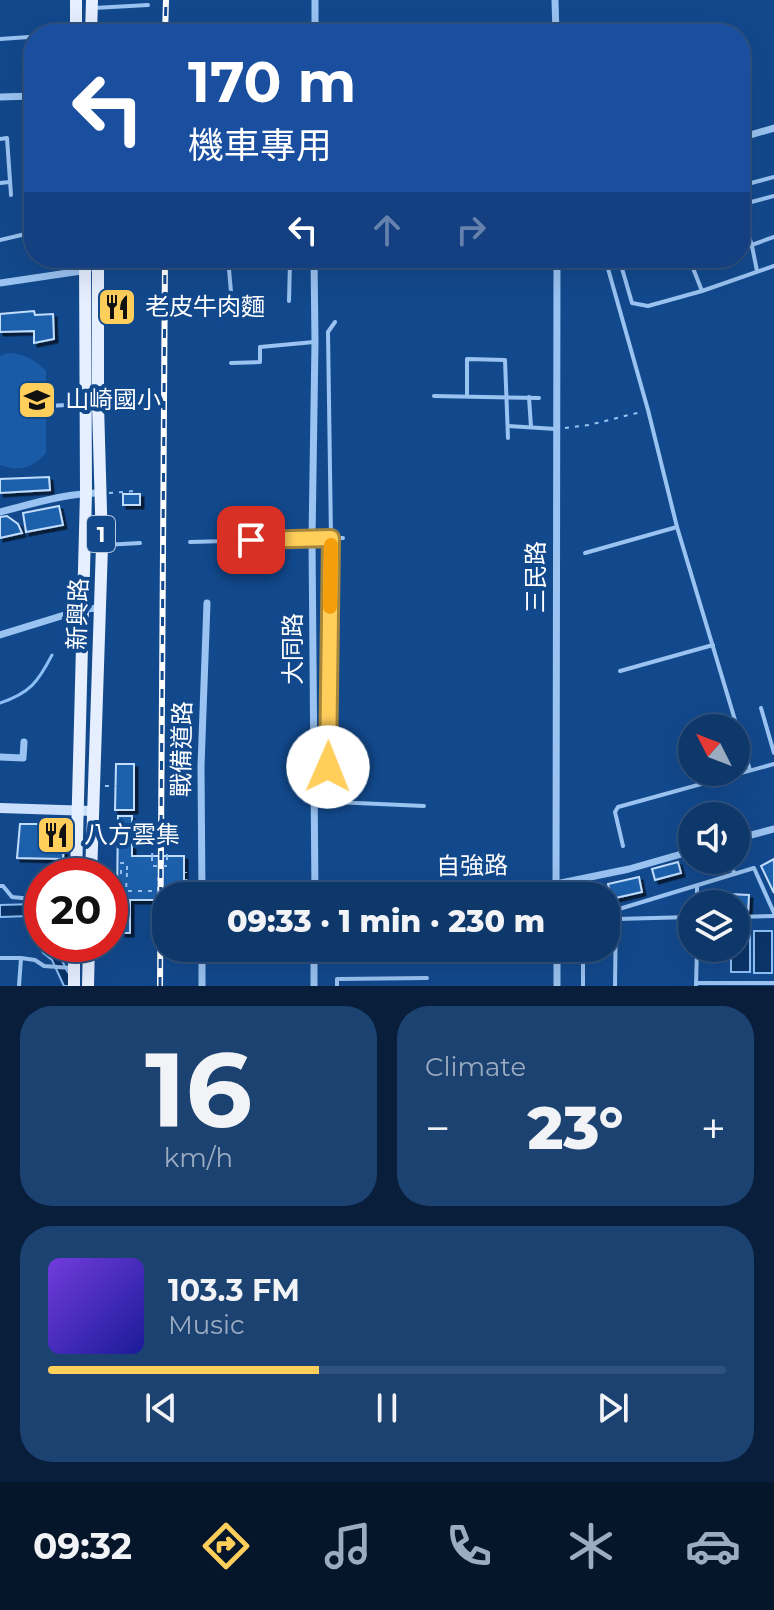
<!DOCTYPE html>
<meta charset="utf-8">
<style>
:root{--surface:#0e376a;--page:#1c4272;--text:#f1f3f6;--muted:#9bacc1;--line:#2e517e;--accent:#ffce5b}
body{margin:0;font-family:Montserrat,"Noto Sans TC",sans-serif;background:var(--page);color:var(--text);height:100vh;display:flex;flex-direction:column;font-size:30px;white-space:nowrap}
*{box-sizing:border-box;margin:0}
p{font-size:26px;color:var(--muted)}
.icon{flex:none;width:44px;height:44px;fill:none;stroke:currentColor;stroke-width:2;stroke-linecap:round;stroke-linejoin:round}
.map{position:relative;height:986px;overflow:hidden}
.details{display:flex;flex-direction:column;gap:20px;padding:20px;background:#081e3a;flex:1}
.details>*{flex:none}
.guide{position:absolute;left:24px;top:24px;width:726px;height:244px;border-radius:32px;box-shadow:0 8px 32px #0002,0 0 0 2px var(--line);background:#1a4fa0;color:#fff;overflow:hidden}
.needle{width:52px;rotate:312deg}
.tools{position:absolute;left:678px;top:714px;display:grid;gap:16px}
.tools a{display:grid;place-items:center;width:72px;height:72px;border-radius:50%;background:var(--surface);box-shadow:0 8px 32px #0002,0 0 0 2px var(--line);font-size:40px}
.speed{position:absolute;left:24px;top:858px;display:flex;gap:16px;font-size:40px;font-weight:700;text-align:center}
.speed>*{display:grid;place-content:center;width:104px;height:104px;border-radius:50%;background:var(--surface);box-shadow:0 8px 32px #0002,0 0 0 2px var(--line);line-height:1}
.speed .limit{border:12px solid #d22;background:#fff;color:#111}
.pin{position:absolute;display:grid;place-items:center;width:68px;height:68px;color:#fff;margin:-34px;border-radius:16px;box-shadow:0 4px 12px #0006}
.me{position:absolute;width:88px;margin:-44px;rotate:1deg;stroke-linejoin:round;filter:drop-shadow(0 0 6px #0008)}
.turn{display:flex;align-items:center;gap:28px;height:168px;padding:0 32px;font-size:36px}
.turn .icon{width:104px;height:104px;stroke-width:2.5}
.turn b{display:block;font-size:56px;line-height:68px}
.lanes{display:flex;align-items:center;height:76px;padding:0 32px;background:#0003;justify-content:center;gap:40px;direction:ltr}
.lanes .off{opacity:.35}
.big{font-size:60px;font-weight:800;line-height:1.1}
.details .tile{flex:1;display:flex;flex-direction:column;justify-content:center;gap:12px;min-width:0;padding:0 28px;border-radius:32px;background:var(--page)}
.details .dial{align-items:center;gap:0}
.dial b{font-size:104px;line-height:1}
.song{display:flex;align-items:center;gap:24px}
.cover{width:96px;height:96px;border-radius:12px;background:linear-gradient(135deg,hsl(260 70% 55%),hsl(240 70% 35%))}
.played{height:8px;border-radius:4px;background:linear-gradient(90deg,var(--accent) 40%,var(--line) 40%)}
.keys{display:flex;justify-content:space-around;direction:ltr}
.heat{display:flex;justify-content:space-between;align-items:center;font-size:44px;direction:ltr}
.details .tiles{flex:1;display:grid;gap:20px;grid-template-columns:1fr 1fr}
.tile:last-child{grid-column:span 2}
.trip{position:absolute;left:152px;top:882px;width:468px;height:80px;border-radius:32px;background:var(--surface);box-shadow:0 8px 32px #0002,0 0 0 2px var(--line);font-weight:800;line-height:80px;text-align:center}
.tabs{display:flex;height:128px;justify-content:space-around;align-items:center;background:#06162a;color:var(--muted)}
.tabs .icon{width:56px;height:56px}
.tabs .selected{color:var(--accent)}
.tabs b{font-size:36px;color:var(--text)}
.map>svg:first-child{display:block}
.green{fill:#195ba7}
.water{fill:#0b3469;stroke:#8cbef5;stroke-width:2}
.lines{fill:none;stroke-linecap:round;stroke-linejoin:round}
.stream{stroke:#8cbef5;stroke-width:3}
.building{fill:#1f60ac;stroke:#c1ddfd;stroke-width:2;filter:url(#shadow)}
.path{stroke:#9ac3f1;stroke-width:2;stroke-dasharray:4 6;stroke-linecap:butt}
.lane{stroke:#9ac3f1;stroke-width:4}
.street{stroke:#9ac3f1;stroke-width:7}
.secondary{stroke:#c9dffc;stroke-width:10}
.primary{stroke:#e5efff;stroke-width:12}
.rail-casing{stroke:#fff;stroke-width:6}
.rail{stroke:#12498d;stroke-width:3;stroke-dasharray:9;stroke-linecap:butt}
.path-bridge{stroke:#9ac3f1;stroke-width:2;stroke-dasharray:4 6;stroke-linecap:butt}
.route-casing{stroke:#a6863b;stroke-width:20}
.route{stroke:#ffce5b;stroke-width:14}
.slow{stroke:#f59e0b;stroke-width:14}
.labels{text-anchor:middle;stroke-width:8;stroke-linejoin:round;paint-order:stroke}
.shield{fill:#12498d;stroke:#b8c8dd;stroke-width:2}
.shield-label{font-size:22px;font-weight:bold;fill:#fff}
.poi-label{font-size:24px;fill:#fff;stroke:#12498d;text-anchor:start}
.street-label{font-size:24px;fill:#fff;stroke:#12498d}
</style>
<div class="map">
<svg width="774" height="986" viewBox="0 0 774 986">
<defs>
<filter id="shadow"><feDropShadow dx="3.5" dy="3.5" stdDeviation="0" flood-color="#0009"/></filter>
</defs>
<rect width="100%" height="100%" fill="#12498d"/>
<path class="green" d="M8,353C25,354 34,359 46,371V453C33,468 19,472 0,465V356Z"/>
<g class="water">
<path d="M35,904L42,918V944H54L67,971L79,986H64L52,960L43,953L28,916L0,917V905Z"/>
<path d="M750,931V972H731V948H736V932Z"/>
<rect x="754" y="931" width="18" height="42"/>
</g>
<g class="lines">
<path class="stream" d="M0,703C30,693 38,682 52,655"/>
</g>
<g class="building">
<path d="M34,311L35,315L53,314L54,339L34,343V331L0,332V314Z"/>
<path d="M49,477L50,490L0,493V479Z"/>
<rect x="123" y="494" width="17" height="11"/>
<path d="M59,506L63,525L26,532L23,513Z"/>
<path d="M7,516L18,524L22,533L0,538V517Z"/>
<path d="M116,764H134V810H115Z"/>
<path d="M118,816H132V856H184V896H166V900H130V933H122V899H117Z"/>
<path d="M20,824H65L63,859L17,858Z"/>
<path d="M774,859V893L761,866Z"/>
<path d="M678,862L681,873L655,880L652,869Z"/>
<path d="M639,877L642,892L611,899L608,884Z"/>
<path d="M707,893L749,895L748,913H736V904H706Z"/>
</g>
<g class="lines">
<g class="path">
<path d="M565,428L589,425L641,412"/>
<path d="M109,493L134,491"/>
<path d="M105,786H116"/>
<path d="M165,824L167,857"/>
<path d="M152,857L154,825"/>
<path d="M116,879H121V863H127V873"/>
<path d="M158,891L159,867"/>
<path d="M183,891V896L193,895"/>
<path d="M185,891H187L186,872"/>
<path d="M116,896L122,895V891H126"/>
</g>
<g class="lane">
<path d="M94,8L148,5"/>
<path d="M0,39L29,37"/>
<path d="M0,139L7,138L11,195"/>
<path d="M0,183L10,182"/>
<path d="M740,186L774,177"/>
<path d="M740,205L774,196"/>
<path d="M740,206L752,246L757,271"/>
<path d="M0,240L34,232"/>
<path d="M740,249L774,237"/>
<path d="M228,258L231,292"/>
<path d="M287,258L290,261L314,258"/>
<path d="M605,258L648,410L677,527L750,770"/>
<path d="M619,258L632,303L648,306L702,291L774,266"/>
<path d="M689,258L702,291"/>
<path d="M690,262L707,258"/>
<path d="M289,301L290,261"/>
<path d="M335,322L328,332L331,538L328,795L334,802L424,806"/>
<path d="M231,363L260,362V347L314,342"/>
<path d="M434,396L539,398"/>
<path d="M467,396V359L505,360L508,438"/>
<path d="M529,397L531,427"/>
<path d="M49,406L84,404"/>
<path d="M508,426L556,429"/>
<path d="M190,542L343,538"/>
<path d="M87,546L140,543"/>
<path d="M585,553L677,527"/>
<path d="M620,671L713,645"/>
<path d="M761,708L774,753"/>
<path d="M623,846L615,812L618,807L774,764"/>
<path d="M731,860L734,874"/>
<path d="M0,886H3L12,897L42,900"/>
<path d="M697,904V886"/>
<path d="M606,913L754,868L774,913"/>
<path d="M736,917L774,916"/>
<path d="M616,919L692,917"/>
<path d="M0,958H21L35,960L44,966L71,968"/>
<path d="M696,983H774"/>
<path d="M19,986L21,958"/>
<path d="M337,986V979L427,978"/>
<path d="M583,986V948"/>
<path d="M615,986L616,910"/>
<path d="M696,986L697,948"/>
</g>
<g class="street">
<path d="M555,0L556,34"/>
<path d="M315,34V0"/>
<path d="M0,97L34,96"/>
<path d="M740,138L774,128"/>
<path d="M314,258L315,342L312,539L315,896"/>
<path d="M0,283L88,270"/>
<path d="M0,512C32,504 66,493 100,493"/>
<path d="M0,635L84,609L101,608"/>
<path d="M0,757L23,758L24,742"/>
<path d="M736,839L774,829"/>
<path d="M202,886L315,889L556,884L629,869L692,851"/>
<path d="M202,896L201,766L207,603"/>
<path d="M556,896L557,258"/>
<path d="M557,948V986"/>
<path d="M202,986V948"/>
<path d="M314,986V948"/>
</g>
<path class="secondary" d="M0,808L92,811"/>
<g class="primary">
<path d="M76,34V0"/>
<path d="M91,34L92,0"/>
<path d="M76,876L86,493L85,258"/>
<path d="M91,876L102,546L98,405V258"/>
<path d="M74,986V944"/>
<path d="M88,986L89,944"/>
</g>
<defs>
<g id="rail">
<path d="M165,34L166,0"/>
<path d="M160,986L165,258"/>
</g>
</defs>
<use href="#rail" class="rail-casing"/>
<use href="#rail" class="rail"/>
<g class="path-bridge">
<path d="M152,857V866H167V857"/>
<path d="M127,873L126,891H184"/>
</g>
</g>
<g class="lines">
<defs>
<path id="route" d="M251,540L331,538L328,767"/>
</defs>
<use href="#route" class="route-casing"/>
<use href="#route" class="route"/>
<path class="slow" d="M330,607L331,545"/>
</g>
<defs>
<symbol id="restaurant-square" viewBox="-11 -11 22 22"><rect x="-9" y="-9" width="18" height="18" rx="4" fill="#ffce5b" stroke="#12498d"/><path d="M-5-6h1v4h1v-4h1v4h1v-4h1v5L-1.5 .5V6h-2V.5L-5-1ZM5-6V6H3V1.5H1.5Q1.5-4 5-6Z" fill="#111"/></symbol>
<symbol id="school-square" viewBox="-11 -11 22 22"><rect x="-9" y="-9" width="18" height="18" rx="4" fill="#ffce5b" stroke="#12498d"/><path d="M0-5L7-2L0 1L-7-2ZM-4 1L0 2.5L4 1V4Q0 6-4 4Z" fill="#111"/></symbol>
</defs>
<g fill-rule="evenodd">
<use href="#restaurant-square" x="95" y="285" width="44" height="44"/>
<use href="#school-square" x="15" y="378" width="44" height="44"/>
<use href="#restaurant-square" x="34" y="813" width="44" height="44"/>
</g>
<g class="labels">
<rect class="shield" x="87" y="516" width="28" height="36" rx="6"/>
<g class="shield-label">
<text x="101" y="542">1</text>
</g>
<g class="poi-label">
<text x="145" y="315">老皮牛肉麵</text>
<text x="65" y="408">山崎國小</text>
<text x="84" y="843">八方雲集</text>
</g>
<g class="street-label">
<text transform="translate(536 577) rotate(-90)" y="8">三民路</text>
<text transform="translate(78 614) rotate(-88)" y="8">新興路</text>
<text transform="translate(293 649) rotate(-90)" y="8">大同路</text>
<text transform="translate(182 749) rotate(-89)" y="8">戰備道路</text>
<text transform="translate(472 866) rotate(-1)" y="8">自強路</text>
</g>
</g>
</svg>
<div class="tools">
<a><svg class="needle" viewBox="-14 -14 28 28"><path d="M0-13l5 13h-10z" fill="#e53935"/><path d="M0 13l5-13h-10z" fill="#9bacc1"/></svg></a>
<a><svg class="icon" aria-label="sound" viewBox="0 0 24 24"><path d="M4 9h4l5-4v14l-5-4H4zM17 9q2 3 0 6"/></svg></a>
<a><svg class="icon" aria-label="layers" viewBox="0 0 24 24"><path d="M12 4l9 5-9 5-9-5zM3 14l9 5 9-5"/></svg></a>
</div>
<div class="speed"><div class="limit">20</div></div>
<div class="pin" style="left:251px;top:540px;background:#d93025"><svg class="icon" aria-label="arrive" viewBox="0 0 24 24"><path d="M6 21V4h12l-3 4 3 4H6"/></svg></div>
<svg class="me" style="left:328px;top:767px" viewBox="-20 -20 40 40"><circle r="19" fill="#fff"/><path d="M0-13L10 11 0 6-10 11z" fill="#ffce5b"/></svg>
<div class="trip">09:33 · 1 min · 230 m</div>
<div class="guide">
<div class="turn"><svg class="icon" aria-label="left" viewBox="0 0 24 24"><path d="M17 20v-9H6M10 6l-5 5 5 5"/></svg><div><b>170 m</b>機車專用</div></div>
<div class="lanes"><svg class="icon" aria-label="left" viewBox="0 0 24 24"><path d="M17 20v-9H6M10 6l-5 5 5 5"/></svg><svg class="icon off" aria-label="ahead" viewBox="0 0 24 24"><path d="M12 20V5M6 11l6-6 6 6"/></svg><svg class="icon off" aria-label="right" viewBox="0 0 24 24"><path d="M7 20v-9h11M14 6l5 5-5 5"/></svg></div>
</div>
</div>
<section class="details">
<div class="tiles">
<div class="tile dial"><b>16</b><p>km/h</p></div>
<div class="tile"><p>Climate</p>
<div class="heat"><a>−</a><b class="big">23°</b><a>+</a></div>
</div>
<div class="tile">
<div class="song"><i class="cover"></i><div><b>103.3 FM</b><p>Music</p></div></div>
<div class="played"></div>
<div class="keys"><svg class="icon" aria-label="previous" viewBox="0 0 24 24"><path d="M18 5L8 12l10 7zM5 5v14"/></svg><svg class="icon" aria-label="pause" viewBox="0 0 24 24"><path d="M8 5v14M16 5v14"/></svg><svg class="icon" aria-label="next" viewBox="0 0 24 24"><path d="M6 5l10 7-10 7zM19 5v14"/></svg></div>
</div>
</div>
</section>
<nav class="tabs">
<b>09:32</b>
<svg class="icon selected" aria-label="directions" viewBox="0 0 24 24"><path d="M12 3l9 9-9 9-9-9zM9 14v-3h6M13 9l2 2-2 2"/></svg>
<svg class="icon" aria-label="music" viewBox="0 0 24 24"><path d="M9 18V5l10-2v13"/><circle cx="6" cy="18" r="3"/><circle cx="16" cy="16" r="3"/></svg>
<svg class="icon" aria-label="phone" viewBox="0 0 24 24"><path d="M5 4h4l2 5-3 2q2 4 5 5l2-3 5 2v4C11 20 4 13 5 4z"/></svg>
<svg class="icon" aria-label="climate" viewBox="0 0 24 24"><path d="M12 3v18M4 7l16 10M4 17L20 7"/></svg>
<svg class="icon" aria-label="car" viewBox="0 0 24 24"><path d="M5 17H2v-5l4-1 3-4h7l3 4 3 1v5h-3M9 17h6M6 11h13"/><circle cx="7" cy="17" r="2"/><circle cx="17" cy="17" r="2"/></svg>
</nav>
